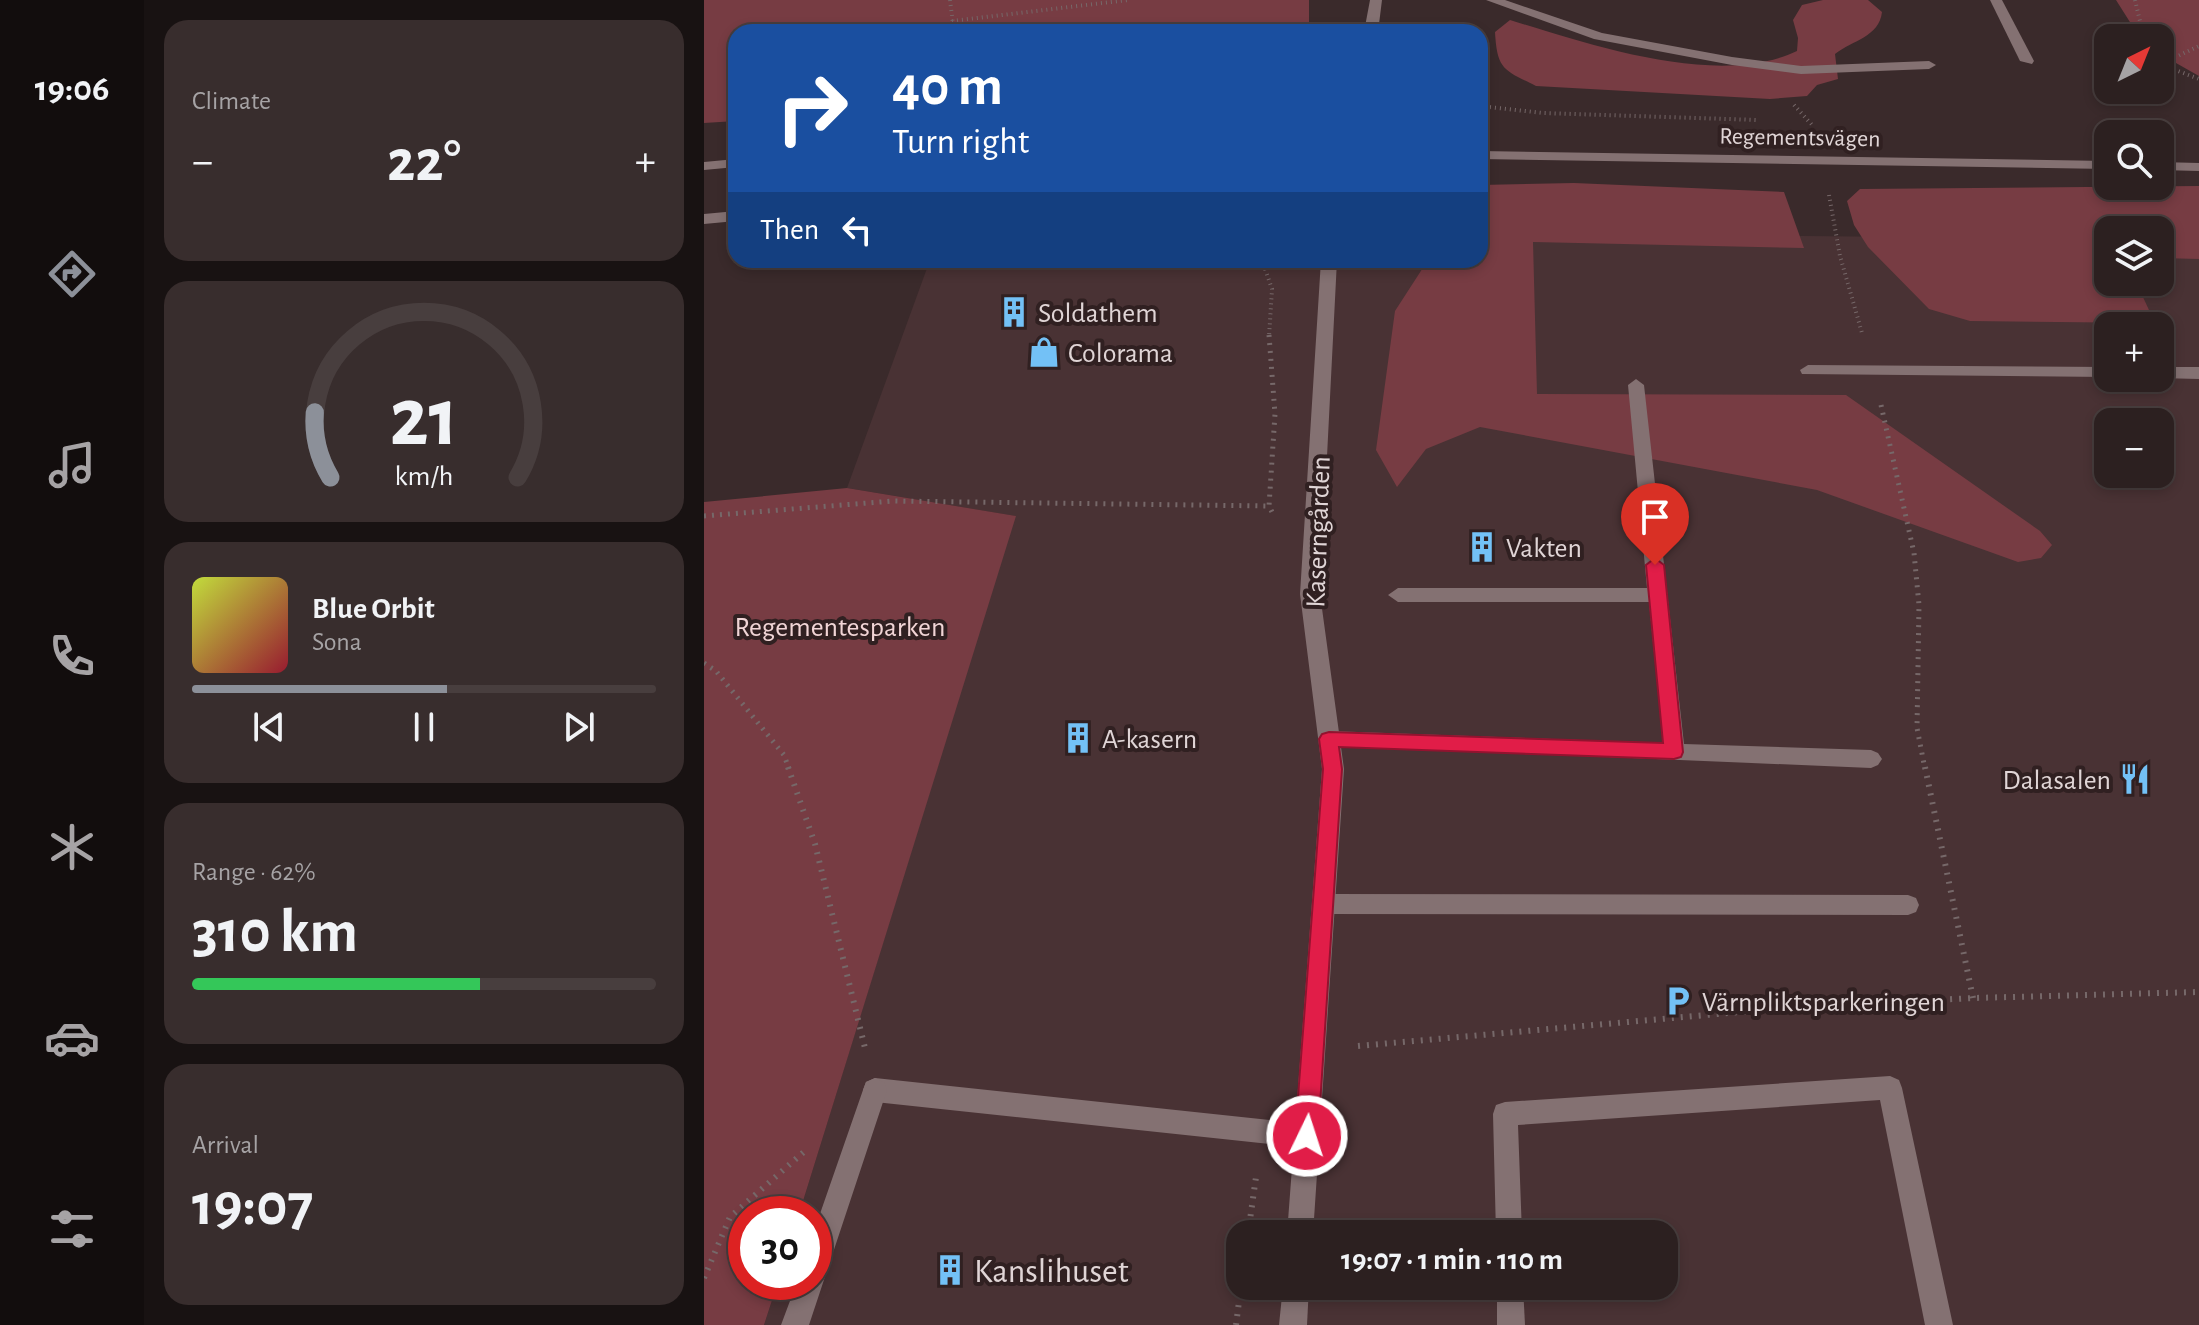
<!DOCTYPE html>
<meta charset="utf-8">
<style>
:root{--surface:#2c2020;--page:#382d2d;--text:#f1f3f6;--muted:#a6a3a5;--line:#483e3e;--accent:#8c9099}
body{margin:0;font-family:"Alegreya Sans",sans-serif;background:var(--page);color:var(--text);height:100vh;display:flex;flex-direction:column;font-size:30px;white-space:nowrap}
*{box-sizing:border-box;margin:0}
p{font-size:26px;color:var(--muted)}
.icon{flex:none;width:44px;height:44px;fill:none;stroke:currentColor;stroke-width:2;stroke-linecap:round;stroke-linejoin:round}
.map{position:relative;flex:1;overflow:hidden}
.drawer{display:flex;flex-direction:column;gap:20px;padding:20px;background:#181212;width:560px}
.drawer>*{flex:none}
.top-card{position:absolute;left:24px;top:24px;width:760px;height:244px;border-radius:24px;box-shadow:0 4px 12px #0003,0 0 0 2px var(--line);background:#1a4fa0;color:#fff;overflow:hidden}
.needle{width:52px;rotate:43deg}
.tools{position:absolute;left:1390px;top:24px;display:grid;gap:16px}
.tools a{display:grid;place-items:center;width:80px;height:80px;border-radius:16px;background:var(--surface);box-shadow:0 4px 12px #0003,0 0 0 2px var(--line);font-size:40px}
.speed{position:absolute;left:24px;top:1196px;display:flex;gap:16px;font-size:40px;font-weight:700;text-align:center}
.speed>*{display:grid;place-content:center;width:104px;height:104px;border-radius:50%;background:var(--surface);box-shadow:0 4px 12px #0003,0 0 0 2px var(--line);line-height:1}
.speed .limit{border:12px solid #d22;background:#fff;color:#111}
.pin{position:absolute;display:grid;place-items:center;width:68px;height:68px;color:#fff;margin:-82px -34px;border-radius:50% 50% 50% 0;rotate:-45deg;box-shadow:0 0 8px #0007}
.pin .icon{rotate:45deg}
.me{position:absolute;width:88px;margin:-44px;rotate:4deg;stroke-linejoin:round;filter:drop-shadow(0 0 6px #0008)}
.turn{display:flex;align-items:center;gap:28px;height:168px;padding:0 32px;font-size:36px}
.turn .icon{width:104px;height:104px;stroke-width:2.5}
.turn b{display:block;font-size:56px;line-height:68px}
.then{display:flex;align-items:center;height:76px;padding:0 32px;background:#0003;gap:16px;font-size:30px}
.big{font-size:60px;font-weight:700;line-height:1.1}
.drawer .widget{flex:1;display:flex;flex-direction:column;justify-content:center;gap:12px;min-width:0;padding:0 28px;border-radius:24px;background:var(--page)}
.drawer .dial{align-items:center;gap:0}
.dial svg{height:208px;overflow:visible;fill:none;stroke:var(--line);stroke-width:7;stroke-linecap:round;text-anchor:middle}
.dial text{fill:var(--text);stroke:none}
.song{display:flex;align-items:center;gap:24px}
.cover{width:96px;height:96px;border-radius:12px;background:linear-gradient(135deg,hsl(70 70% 55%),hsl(350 70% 35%))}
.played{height:8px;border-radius:4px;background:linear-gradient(90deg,var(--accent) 55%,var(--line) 55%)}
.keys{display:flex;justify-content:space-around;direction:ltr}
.heat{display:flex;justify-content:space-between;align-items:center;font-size:44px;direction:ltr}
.charge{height:12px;border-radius:6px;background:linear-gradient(90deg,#34c759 62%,var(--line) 0)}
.trip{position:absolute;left:522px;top:1220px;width:452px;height:80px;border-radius:24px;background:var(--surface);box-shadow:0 4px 12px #0003,0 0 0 2px var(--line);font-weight:700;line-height:80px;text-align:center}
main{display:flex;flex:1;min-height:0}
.tab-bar{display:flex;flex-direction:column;width:144px;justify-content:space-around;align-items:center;background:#120d0d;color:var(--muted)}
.tab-bar .icon{width:56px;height:56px}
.tab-bar .on{color:var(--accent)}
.tab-bar b{font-size:36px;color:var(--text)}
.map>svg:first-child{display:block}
.built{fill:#493234;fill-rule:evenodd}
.green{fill:#773c43}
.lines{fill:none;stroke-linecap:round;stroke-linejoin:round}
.path-far2{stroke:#766869;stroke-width:4;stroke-dasharray:1 4;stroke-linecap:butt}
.path-far1{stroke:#766869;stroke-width:5;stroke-dasharray:2 6;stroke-linecap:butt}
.path{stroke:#766869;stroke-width:6;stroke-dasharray:2 7;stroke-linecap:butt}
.service{fill:#847172;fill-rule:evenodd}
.minor{fill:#847172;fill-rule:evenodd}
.secondary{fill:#847172;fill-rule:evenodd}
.route{fill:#e11d48;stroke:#92132f;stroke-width:2}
.labels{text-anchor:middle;stroke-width:8;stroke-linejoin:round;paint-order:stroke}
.far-street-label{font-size:24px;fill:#e0d5d6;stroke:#302021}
.poi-label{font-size:28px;fill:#e0d5d6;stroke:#302021;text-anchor:start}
.street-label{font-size:28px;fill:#e0d5d6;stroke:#302021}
.park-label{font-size:28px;fill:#f1d5d6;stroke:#302021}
.near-poi-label{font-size:34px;fill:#e0d5d6;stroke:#302021;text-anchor:start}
</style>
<main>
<nav class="tab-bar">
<b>19:06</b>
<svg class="icon on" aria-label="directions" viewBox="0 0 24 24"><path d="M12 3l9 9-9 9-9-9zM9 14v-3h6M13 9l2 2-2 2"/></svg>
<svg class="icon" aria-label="music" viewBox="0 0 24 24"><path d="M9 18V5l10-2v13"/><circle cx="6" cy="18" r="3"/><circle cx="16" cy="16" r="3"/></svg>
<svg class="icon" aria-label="phone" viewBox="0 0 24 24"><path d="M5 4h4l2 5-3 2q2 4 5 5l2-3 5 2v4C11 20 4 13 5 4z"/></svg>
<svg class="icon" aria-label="climate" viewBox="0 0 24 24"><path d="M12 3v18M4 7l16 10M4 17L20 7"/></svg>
<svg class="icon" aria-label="car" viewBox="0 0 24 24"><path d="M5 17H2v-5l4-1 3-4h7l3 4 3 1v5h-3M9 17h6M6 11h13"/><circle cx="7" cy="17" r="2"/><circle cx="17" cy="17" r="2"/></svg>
<svg class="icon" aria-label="filters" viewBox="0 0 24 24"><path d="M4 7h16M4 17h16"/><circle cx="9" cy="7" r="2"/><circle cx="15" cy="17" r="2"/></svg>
</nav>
<section class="drawer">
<div class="widget"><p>Climate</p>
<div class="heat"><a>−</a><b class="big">22°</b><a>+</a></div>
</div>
<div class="widget dial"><svg viewBox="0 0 100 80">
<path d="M14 69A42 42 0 1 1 86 69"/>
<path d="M14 69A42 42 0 0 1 8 44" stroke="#8c9099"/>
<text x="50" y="56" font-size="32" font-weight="700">21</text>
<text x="50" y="72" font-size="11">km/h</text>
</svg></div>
<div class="widget">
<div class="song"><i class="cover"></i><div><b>Blue Orbit</b><p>Sona</p></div></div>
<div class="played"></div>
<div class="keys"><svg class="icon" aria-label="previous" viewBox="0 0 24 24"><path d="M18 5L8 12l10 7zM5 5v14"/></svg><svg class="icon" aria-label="pause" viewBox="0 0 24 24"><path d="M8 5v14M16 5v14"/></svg><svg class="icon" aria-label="next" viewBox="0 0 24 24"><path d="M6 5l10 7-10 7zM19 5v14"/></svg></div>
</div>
<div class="widget"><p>Range · 62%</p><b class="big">310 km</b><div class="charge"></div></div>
<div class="widget"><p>Arrival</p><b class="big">19:07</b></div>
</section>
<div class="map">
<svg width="1495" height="1325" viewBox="0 0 1495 1325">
<rect width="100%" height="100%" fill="#3a2a2b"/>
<path class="built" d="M776,233L1404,239V282H1456V240H1495V1325H60L74,1282H110V1214H95L311,516L143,488L226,260H776ZM1404,326H1456V378H1404ZM1404,422H1456V474H1404ZM536,1234H960V1286H536Z"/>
<g class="green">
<path d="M0,0H605V32H32V121L0,123Z"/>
<path d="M1119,0H1164L1178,12C1175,37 1149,40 1131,54L1134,79L1113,85L1103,96L1066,99L832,86C800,70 793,70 791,32L806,20C885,44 1014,89 1093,51L1094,38L1089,20L1098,5Z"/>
<path d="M1412,0H1495V76L1456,54V38H1436Z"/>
<path d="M870,183L1080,192L1100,248L829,242L833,394L1142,395L1336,531L1348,545L1337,558L1314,562L1113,490L776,427L722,449L693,487L672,450L691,311L724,260H776V185Z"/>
<path d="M1495,186V259L1456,258V230H1404V282H1432L1451,323L1266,321L1225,309L1164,247L1150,225L1143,201L1156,189Z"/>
<path d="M143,488L312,516L95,1214H42V1282H74L60,1325H0V502Z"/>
</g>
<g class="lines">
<g class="path-far2">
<path d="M246,0L250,32"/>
<path d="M1431,0L1440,38"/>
<path d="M248,21L424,0"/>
<path d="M1456,64L1495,79"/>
<path d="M1457,64L1495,46"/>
<path d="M1090,105L1110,127"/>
<path d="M776,106L839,113L1054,120"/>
<path d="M1412,131L1446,132"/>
<path d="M1125,195L1136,256L1158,333"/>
<path d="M558,260L568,289L565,337"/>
</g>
<g class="path-far1">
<path d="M565,335L571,414L565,506L568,512"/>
<path d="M1177,405L1210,553L1215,605L1213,728L1221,769"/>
<path d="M0,516L189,501L565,506"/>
<path d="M0,663L12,671L80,755L85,769"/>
</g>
<g class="path">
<path d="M84,767L111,844L161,1048"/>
<path d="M1221,767L1269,998"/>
<path d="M654,1046L1081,1008L1269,998L1495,992"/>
<path d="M544,1234L552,1177"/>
<path d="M0,1278L26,1217L102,1150"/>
<path d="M532,1325L537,1286"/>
</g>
<g class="service">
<path d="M782,0H801L898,33L1028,57L1097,66L1225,61L1232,65L1225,69L1097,74L1028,65L890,39Z"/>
<path d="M1286,0H1298L1330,61L1328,64L1316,61Z"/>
<path d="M1104,365L1404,367V377L1098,374L1096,370Z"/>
<path d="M1456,367H1495V379L1454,378Z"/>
<path d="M932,379L940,385L980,744L1167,750L1174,753L1178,759L1174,765L1167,768L618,745L615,739L618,733L625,731L959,743L945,602H694L684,595L694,588H943L924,385Z"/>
<path d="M619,894L1204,895L1212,898L1215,905L1212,912L1204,915L619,914L611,911L608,904L611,897Z"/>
<path d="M1186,1076L1195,1080L1198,1088L1249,1325H1221L1176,1100L814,1125L818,1234H792L789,1114L792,1105L801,1102Z"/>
<path d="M171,1078L603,1124L612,1127L616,1136L612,1145L603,1148L171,1102L162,1098L159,1090L162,1082Z"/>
<path d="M793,1286H819L821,1325H793Z"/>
</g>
<g class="minor">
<path d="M666,0H678L674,32H660Z"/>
<path d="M32,211V221L0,224V214Z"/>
<path d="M617,260H633L616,594L640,769L609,1234H583L618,769L596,594Z"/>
<path d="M171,1078L180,1082L183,1090L105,1325H77L93,1282H110V1231L159,1090L162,1082Z"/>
<path d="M579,1286H605L603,1325H575Z"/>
</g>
<g class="secondary">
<path d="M776,151L1404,161V169L776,159Z"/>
<path d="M32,159V167L0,170V162Z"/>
<path d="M1456,162L1495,163V171L1456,170Z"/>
</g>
</g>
<path class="route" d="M951,558L960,565L979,752L977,757L970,759L635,747L638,769L614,1136L611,1144L603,1148L594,1144L591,1136L619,769L615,739L618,734L625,732L959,743L942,565Z"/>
<defs>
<symbol id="building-bare" viewBox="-9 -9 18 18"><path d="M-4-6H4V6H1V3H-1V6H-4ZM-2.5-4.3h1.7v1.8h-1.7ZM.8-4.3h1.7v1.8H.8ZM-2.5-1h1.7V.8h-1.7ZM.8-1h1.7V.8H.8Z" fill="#73c1f6" stroke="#302021" stroke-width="2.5" paint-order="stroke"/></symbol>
<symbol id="shop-bare" viewBox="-9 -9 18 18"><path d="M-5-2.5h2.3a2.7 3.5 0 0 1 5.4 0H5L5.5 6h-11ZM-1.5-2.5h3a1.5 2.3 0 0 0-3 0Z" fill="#73c1f6" stroke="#302021" stroke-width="2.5" paint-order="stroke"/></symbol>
<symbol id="restaurant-bare" viewBox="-9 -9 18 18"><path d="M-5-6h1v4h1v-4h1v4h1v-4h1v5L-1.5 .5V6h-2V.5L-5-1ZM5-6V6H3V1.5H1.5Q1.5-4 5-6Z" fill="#73c1f6" stroke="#302021" stroke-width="2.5" paint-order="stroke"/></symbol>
<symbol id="parking-bare" viewBox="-9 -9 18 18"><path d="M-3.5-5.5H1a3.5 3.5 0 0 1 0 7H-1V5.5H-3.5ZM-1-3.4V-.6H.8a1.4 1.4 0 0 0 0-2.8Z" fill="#73c1f6" stroke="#302021" stroke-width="2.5" paint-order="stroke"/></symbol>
</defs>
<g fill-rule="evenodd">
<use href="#building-bare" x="288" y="290" width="44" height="44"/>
<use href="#shop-bare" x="318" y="330" width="44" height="44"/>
<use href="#building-bare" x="756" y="525" width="44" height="44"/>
<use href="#building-bare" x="352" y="716" width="44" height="44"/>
<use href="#restaurant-bare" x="1409" y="757" width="44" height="44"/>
<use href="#parking-bare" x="952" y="979" width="44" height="44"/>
<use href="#building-bare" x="224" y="1248" width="44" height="44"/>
</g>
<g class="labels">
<g class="far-street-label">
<text transform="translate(1096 137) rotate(1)" y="8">Regementsvägen</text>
</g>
<g class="poi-label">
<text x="334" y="322">Soldathem</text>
<text x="364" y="362">Colorama</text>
<text x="802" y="557">Vakten</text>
<text x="398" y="748">A-kasern</text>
<text x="1407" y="789" text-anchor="end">Dalasalen</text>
<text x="998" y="1011">Värnpliktsparkeringen</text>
</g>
<g class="street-label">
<text transform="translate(613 532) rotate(-88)" y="10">Kaserngården</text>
</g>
<g class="park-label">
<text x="136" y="636">Regementesparken</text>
</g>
<g class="near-poi-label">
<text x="270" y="1282">Kanslihuset</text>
</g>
</g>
</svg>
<div class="tools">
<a><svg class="needle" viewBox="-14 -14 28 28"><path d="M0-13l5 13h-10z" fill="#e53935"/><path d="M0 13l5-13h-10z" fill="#a6a3a5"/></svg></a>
<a><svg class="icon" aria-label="search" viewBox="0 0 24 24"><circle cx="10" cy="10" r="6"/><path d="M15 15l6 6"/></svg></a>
<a><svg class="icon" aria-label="layers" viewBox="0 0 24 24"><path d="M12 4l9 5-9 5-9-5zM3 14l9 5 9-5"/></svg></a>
<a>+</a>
<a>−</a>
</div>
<div class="speed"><div class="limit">30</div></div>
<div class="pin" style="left:951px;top:565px;background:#d93025"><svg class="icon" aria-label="arrive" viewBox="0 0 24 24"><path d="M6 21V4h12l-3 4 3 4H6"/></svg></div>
<svg class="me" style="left:603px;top:1136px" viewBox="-20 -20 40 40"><circle r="17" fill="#e11d48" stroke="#fff" stroke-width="3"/><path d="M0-11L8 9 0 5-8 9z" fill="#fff"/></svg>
<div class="trip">19:07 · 1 min · 110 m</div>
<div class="top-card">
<div class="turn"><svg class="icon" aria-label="right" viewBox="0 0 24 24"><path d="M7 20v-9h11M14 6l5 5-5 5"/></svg><div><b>40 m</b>Turn right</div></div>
<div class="then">Then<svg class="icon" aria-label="left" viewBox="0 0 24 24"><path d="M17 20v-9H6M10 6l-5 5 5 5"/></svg></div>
</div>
</div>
</main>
